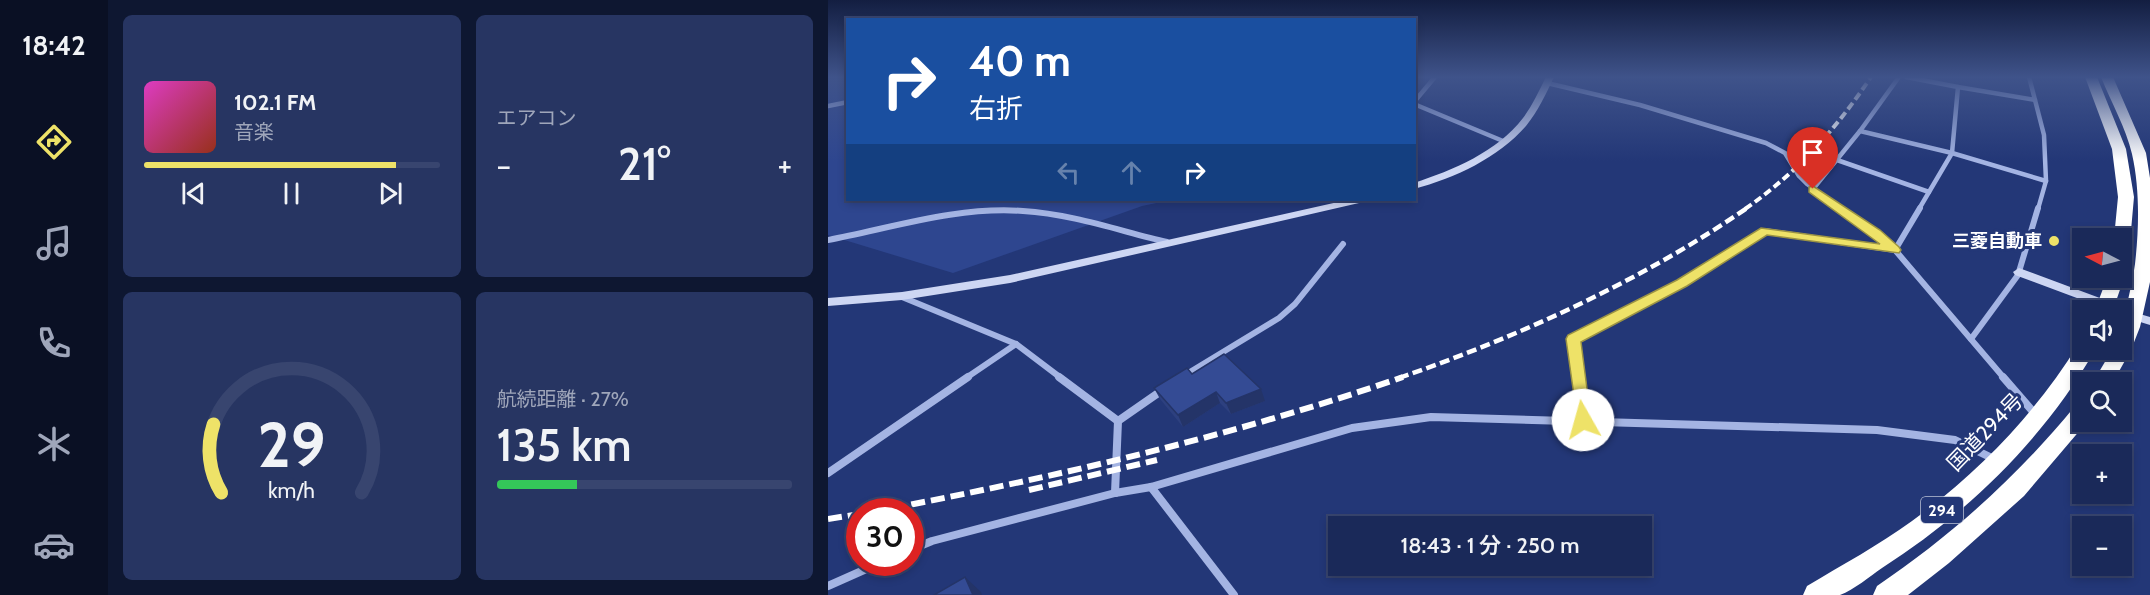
<!DOCTYPE html>
<html lang="ja">
<meta charset="utf-8">
<style>
:root{--surface:#1a2959;--page:#273562;--text:#f1f3f6;--muted:#9fa6ba;--line:#38456f;--accent:#eee268}
body{margin:0;font-family:Cabin,"Noto Sans JP",sans-serif;background:var(--page);color:var(--text);height:100vh;display:flex;flex-direction:column;font-size:22px;white-space:nowrap}
*{box-sizing:border-box;margin:0}
p{font-size:20px;color:var(--muted)}
.icon{flex:none;width:33px;height:33px;fill:none;stroke:currentColor;stroke-width:2;stroke-linecap:round;stroke-linejoin:round}
.map{position:relative;flex:1;overflow:hidden}
.sheet{display:flex;flex-direction:column;gap:15px;padding:15px;background:#0e1731;width:720px}
.sheet>*{flex:none}
.top-card{position:absolute;left:18px;top:18px;width:570px;height:183px;border-radius:0px;box-shadow:0 3px 9px #0003,0 0 0 2px var(--line);background:#1a4fa0;color:#fff;overflow:hidden}
.needle{width:39px;rotate:276deg}
.buttons{position:absolute;left:1244px;top:228px;display:grid;gap:12px}
.buttons a{display:grid;place-items:center;width:60px;height:60px;border-radius:0px;background:var(--surface);box-shadow:0 3px 9px #0003,0 0 0 2px var(--line);font-size:30px}
.speed{position:absolute;left:18px;top:498px;display:flex;gap:12px;font-size:30px;font-weight:700;text-align:center}
.speed>*{display:grid;place-content:center;width:78px;height:78px;border-radius:50%;background:var(--surface);box-shadow:0 3px 9px #0003,0 0 0 2px var(--line);line-height:1}
.speed .limit{border:9px solid #d22;background:#fff;color:#111}
.pin{position:absolute;display:grid;place-items:center;width:51px;height:51px;color:#fff;margin:-62px -26px;border-radius:50% 50% 50% 0;rotate:-45deg;box-shadow:0 0 6px #0007}
.pin .icon{rotate:45deg}
.me{position:absolute;width:66px;margin:-33px;rotate:353deg;stroke-linejoin:round;filter:drop-shadow(0 0 4px #0008)}
.turn{display:flex;align-items:center;gap:21px;height:126px;padding:0 24px;font-size:27px}
.turn .icon{width:78px;height:78px;stroke-width:2.5}
.turn b{display:block;font-size:42px;line-height:51px}
.lanes{display:flex;align-items:center;height:57px;padding:0 24px;background:#0003;justify-content:center;gap:30px;direction:ltr}
.lanes .off{opacity:.35}
.big{font-size:45px;font-weight:600;line-height:1.1}
.sheet .tile{flex:1;display:flex;flex-direction:column;justify-content:center;gap:9px;min-width:0;padding:0 21px;border-radius:9px;background:var(--page)}
.sheet .dial{align-items:center;gap:0}
.dial svg{height:156px;overflow:visible;fill:none;stroke:var(--line);stroke-width:7;stroke-linecap:round;text-anchor:middle}
.dial text{fill:var(--text);stroke:none}
.song{display:flex;align-items:center;gap:18px}
.cover{width:72px;height:72px;border-radius:9px;background:linear-gradient(135deg,hsl(310 70% 55%),hsl(10 70% 35%))}
.played{height:6px;border-radius:3px;background:linear-gradient(90deg,var(--accent) 85%,var(--line) 85%)}
.keys{display:flex;justify-content:space-around;direction:ltr}
.heat{display:flex;justify-content:space-between;align-items:center;font-size:33px;direction:ltr}
.charge{height:9px;border-radius:4px;background:linear-gradient(90deg,#34c759 27%,var(--line) 0)}
.sheet .tiles{flex:1;display:grid;gap:15px;grid-template-columns:repeat(2,1fr)}
.trip{position:absolute;left:500px;top:516px;width:324px;height:60px;border-radius:0px;background:var(--surface);box-shadow:0 3px 9px #0003,0 0 0 2px var(--line);font-weight:600;line-height:60px;text-align:center}
main{display:flex;flex:1;min-height:0}
.dock{display:flex;flex-direction:column;width:108px;justify-content:space-around;align-items:center;background:#0a1024;color:var(--muted)}
.dock .icon{width:42px;height:42px}
.dock .active{color:var(--accent)}
.dock b{font-size:27px;color:var(--text)}
.map>svg:first-child{display:block}
.green{fill:#2e468f}
.lines{fill:none;stroke-linecap:round;stroke-linejoin:round}
.street-far2{stroke:#a4b4e3;stroke-width:4.5}
.street-far1{stroke:#a4b4e3;stroke-width:6}
.street{stroke:#a4b4e3;stroke-width:8}
.secondary{fill:#cdd6f3;fill-rule:evenodd}
.highway{fill:#fff;fill-rule:evenodd}
.rail-far2{stroke:#fff;stroke-width:4;stroke-dasharray:8 4;stroke-linecap:butt}
.rail-far1{stroke:#fff;stroke-width:4.5;stroke-dasharray:10 4.5;stroke-linecap:butt}
.rail{stroke:#fff;stroke-width:6;stroke-dasharray:14 6;stroke-linecap:butt}
.wall{fill:#2d407f}
.shaded-wall{fill:#243468}
.building{fill:#344b94;stroke:#243468;stroke-width:1.5}
.route{fill:#eee268;stroke:#9b9344;stroke-width:1.5}
.poi-dot{fill:#eee268;stroke:#233777;stroke-width:2}
.labels{text-anchor:middle;stroke-width:6;stroke-linejoin:round;paint-order:stroke}
.shield{fill:#233777;stroke:#bdc3d6;stroke-width:1.5}
.shield-label{font-size:16px;font-weight:bold;fill:#fff}
.poi-label{font-size:18px;font-weight:bold;fill:#fff;stroke:#233777;text-anchor:end}
.near-street-label{font-size:21px;fill:#fff;stroke:#233777}
</style>
<main>
<nav class="dock">
<b>18:42</b>
<svg class="icon active" aria-label="directions" viewBox="0 0 24 24"><path d="M12 3l9 9-9 9-9-9zM9 14v-3h6M13 9l2 2-2 2"/></svg>
<svg class="icon" aria-label="music" viewBox="0 0 24 24"><path d="M9 18V5l10-2v13"/><circle cx="6" cy="18" r="3"/><circle cx="16" cy="16" r="3"/></svg>
<svg class="icon" aria-label="phone" viewBox="0 0 24 24"><path d="M5 4h4l2 5-3 2q2 4 5 5l2-3 5 2v4C11 20 4 13 5 4z"/></svg>
<svg class="icon" aria-label="climate" viewBox="0 0 24 24"><path d="M12 3v18M4 7l16 10M4 17L20 7"/></svg>
<svg class="icon" aria-label="car" viewBox="0 0 24 24"><path d="M5 17H2v-5l4-1 3-4h7l3 4 3 1v5h-3M9 17h6M6 11h13"/><circle cx="7" cy="17" r="2"/><circle cx="17" cy="17" r="2"/></svg>
</nav>
<section class="sheet">
<div class="tiles">
<div class="tile">
<div class="song"><i class="cover"></i><div><b>102.1 FM</b><p>音楽</p></div></div>
<div class="played"></div>
<div class="keys"><svg class="icon" aria-label="previous" viewBox="0 0 24 24"><path d="M18 5L8 12l10 7zM5 5v14"/></svg><svg class="icon" aria-label="pause" viewBox="0 0 24 24"><path d="M8 5v14M16 5v14"/></svg><svg class="icon" aria-label="next" viewBox="0 0 24 24"><path d="M6 5l10 7-10 7zM19 5v14"/></svg></div>
</div>
<div class="tile"><p>エアコン</p>
<div class="heat"><a>−</a><b class="big">21°</b><a>+</a></div>
</div>
<div class="tile dial"><svg viewBox="0 0 100 80">
<path d="M14 69A42 42 0 1 1 86 69"/>
<path d="M14 69A42 42 0 0 1 10 34" stroke="#eee268"/>
<text x="50" y="56" font-size="32" font-weight="700">29</text>
<text x="50" y="72" font-size="11">km/h</text>
</svg></div>
<div class="tile"><p>航続距離 · 27%</p><b class="big">135 km</b><div class="charge"></div></div>
</div>
</section>
<div class="map">
<svg width="1322" height="595" viewBox="0 0 1322 595">
<rect width="100%" height="100%" fill="#233777"/>
<path class="green" d="M0,77H19L20,200H343L314,206L125,273L0,235Z"/>
<g class="lines">
<g class="street-far2">
<path d="M1078,77L1130,87L1124,153L1091,209"/>
<path d="M719,83L812,105L938,143L957,153L971,176L979,184L1015,209"/>
<path d="M1130,87L1207,100L1201,77"/>
<path d="M1207,100L1216,135L1218,181L1210,209"/>
<path d="M586,102L607,77"/>
<path d="M586,104L675,141"/>
<path d="M0,106L20,102"/>
<path d="M1032,131L1124,153L1218,181"/>
<path d="M1009,160L1101,192"/>
<path d="M985,189L1032,131L1071,77"/>
</g>
<g class="street-far1">
<path d="M1012,208L1048,233L1067,250L1176,378"/>
<path d="M0,240C63,228 130,206 195,211C244,214 292,231 339,242"/>
<path d="M74,297L188,344L233,378"/>
<path d="M1143,339L1190,275L1210,208"/>
<path d="M357,375L451,318L467,304L515,244"/>
<path d="M138,378L188,344"/>
<path d="M750,378L745,339L854,283L937,231L1067,250L1092,208"/>
</g>
<g class="street">
<path d="M231,377L290,421"/>
<path d="M750,377L755,420"/>
<path d="M1175,377L1207,414"/>
<path d="M0,473L140,377"/>
<path d="M323,487L406,595"/>
<path d="M287,493L290,421L336,389"/>
<path d="M82,550L104,541L287,493L323,487L524,428L603,417L1049,430L1127,440L1166,459"/>
<path d="M0,586L54,562"/>
</g>
<g class="secondary">
<path d="M718,77H726C718,94 710,111 698,126C670,158 627,178 586,189V183C625,170 669,152 695,118C704,106 711,91 718,77Z"/>
<path d="M519,200H536L531,203L182,283L74,300L0,306V298L74,292L182,275Z"/>
<path d="M1191,268L1296,307L1298,310L1322,317V325L1296,317L1293,310H1281L1187,275L1185,272Z"/>
</g>
<g class="highway">
<path d="M1257,77H1269L1298,149L1306,197L1301,253L1299,257L1293,258V238H1286L1290,197L1284,149Z"/>
<path d="M1273,77H1285L1318,153L1322,178V282L1312,327L1303,350L1285,382H1265L1284,350H1293C1293,319 1303,294 1307,264C1311,229 1312,189 1304,154C1298,128 1283,102 1273,77Z"/>
<path d="M1293,274L1296,278L1285,310H1267L1279,278H1293Z"/>
<path d="M1254,344V350H1267C1216,439 1140,513 1054,568C1042,576 1026,590 1012,595C1002,595 986,595 975,595L979,586C1014,565 1051,545 1084,521C1150,473 1207,414 1250,345Z"/>
<path d="M1254,404V422H1259L1196,496L1121,563L1080,595H1045L1049,586C1124,535 1189,477 1247,406Z"/>
</g>
<path class="rail-far2" d="M917,209C969,173 1008,129 1043,77"/>
<path class="rail-far1" d="M571,378C692,336 813,281 919,208"/>
<g class="rail">
<path d="M201,490L329,460"/>
<path d="M44,512C224,478 402,437 575,377"/>
<path d="M0,519L32,514"/>
</g>
</g>
<path class="wall" d="M364,374L437,401L403,414L392,403L355,427L332,399L326,388Z"/>
<g class="shaded-wall">
<path d="M433,389L437,401L403,414L398,403Z"/>
<path d="M388,392L392,403L355,427L350,415Z"/>
<path d="M137,577L153,592L154,595H145Z"/>
</g>
<g class="building">
<path d="M396,354L433,389L398,403L388,392L350,415L326,388L359,368L364,374Z"/>
<path d="M137,577L145,595H106Z"/>
</g>
<linearGradient id="sky" x2="0" y2="1"><stop stop-color="#131e41"/><stop offset="0.48" stop-color="#3f538a"/><stop offset="1" stop-color="#3f538a" stop-opacity="0"/></linearGradient>
<rect width="1322" height="161" fill="url(#sky)"/>
<path class="route" d="M985,186L1052,230L1071,247L1073,250L1071,253L939,235L859,286L753,342L763,420L761,424L755,426L750,424L738,339L740,335L849,280L933,228L1052,244L981,192V187Z"/>
<circle class="poi-dot" cx="1226" cy="241" r="6"/>
<g class="labels">
<rect class="shield" x="1093" y="497" width="42" height="26" rx="4.5"/>
<g class="shield-label">
<text x="1114" y="516">294</text>
</g>
<g class="poi-label">
<text x="1214" y="247">三菱自動車</text>
</g>
<g class="near-street-label">
<text transform="translate(1157 432) rotate(-46)" y="7">国道294号</text>
</g>
</g>
</svg>
<div class="buttons">
<a><svg class="needle" viewBox="-14 -14 28 28"><path d="M0-13l5 13h-10z" fill="#e53935"/><path d="M0 13l5-13h-10z" fill="#9fa6ba"/></svg></a>
<a><svg class="icon" aria-label="sound" viewBox="0 0 24 24"><path d="M4 9h4l5-4v14l-5-4H4zM17 9q2 3 0 6"/></svg></a>
<a><svg class="icon" aria-label="search" viewBox="0 0 24 24"><circle cx="10" cy="10" r="6"/><path d="M15 15l6 6"/></svg></a>
<a>+</a>
<a>−</a>
</div>
<div class="speed"><div class="limit">30</div></div>
<div class="pin" style="left:985px;top:189px;background:#d93025"><svg class="icon" aria-label="arrive" viewBox="0 0 24 24"><path d="M6 21V4h12l-3 4 3 4H6"/></svg></div>
<svg class="me" style="left:755px;top:420px" viewBox="-20 -20 40 40"><circle r="19" fill="#fff"/><path d="M0-13L10 11 0 6-10 11z" fill="#eee268"/></svg>
<div class="trip">18:43 · 1 分 · 250 m</div>
<div class="top-card">
<div class="turn"><svg class="icon" aria-label="right" viewBox="0 0 24 24"><path d="M7 20v-9h11M14 6l5 5-5 5"/></svg><div><b>40 m</b>右折</div></div>
<div class="lanes"><svg class="icon off" aria-label="left" viewBox="0 0 24 24"><path d="M17 20v-9H6M10 6l-5 5 5 5"/></svg><svg class="icon off" aria-label="ahead" viewBox="0 0 24 24"><path d="M12 20V5M6 11l6-6 6 6"/></svg><svg class="icon" aria-label="right" viewBox="0 0 24 24"><path d="M7 20v-9h11M14 6l5 5-5 5"/></svg></div>
</div>
</div>
</main>
